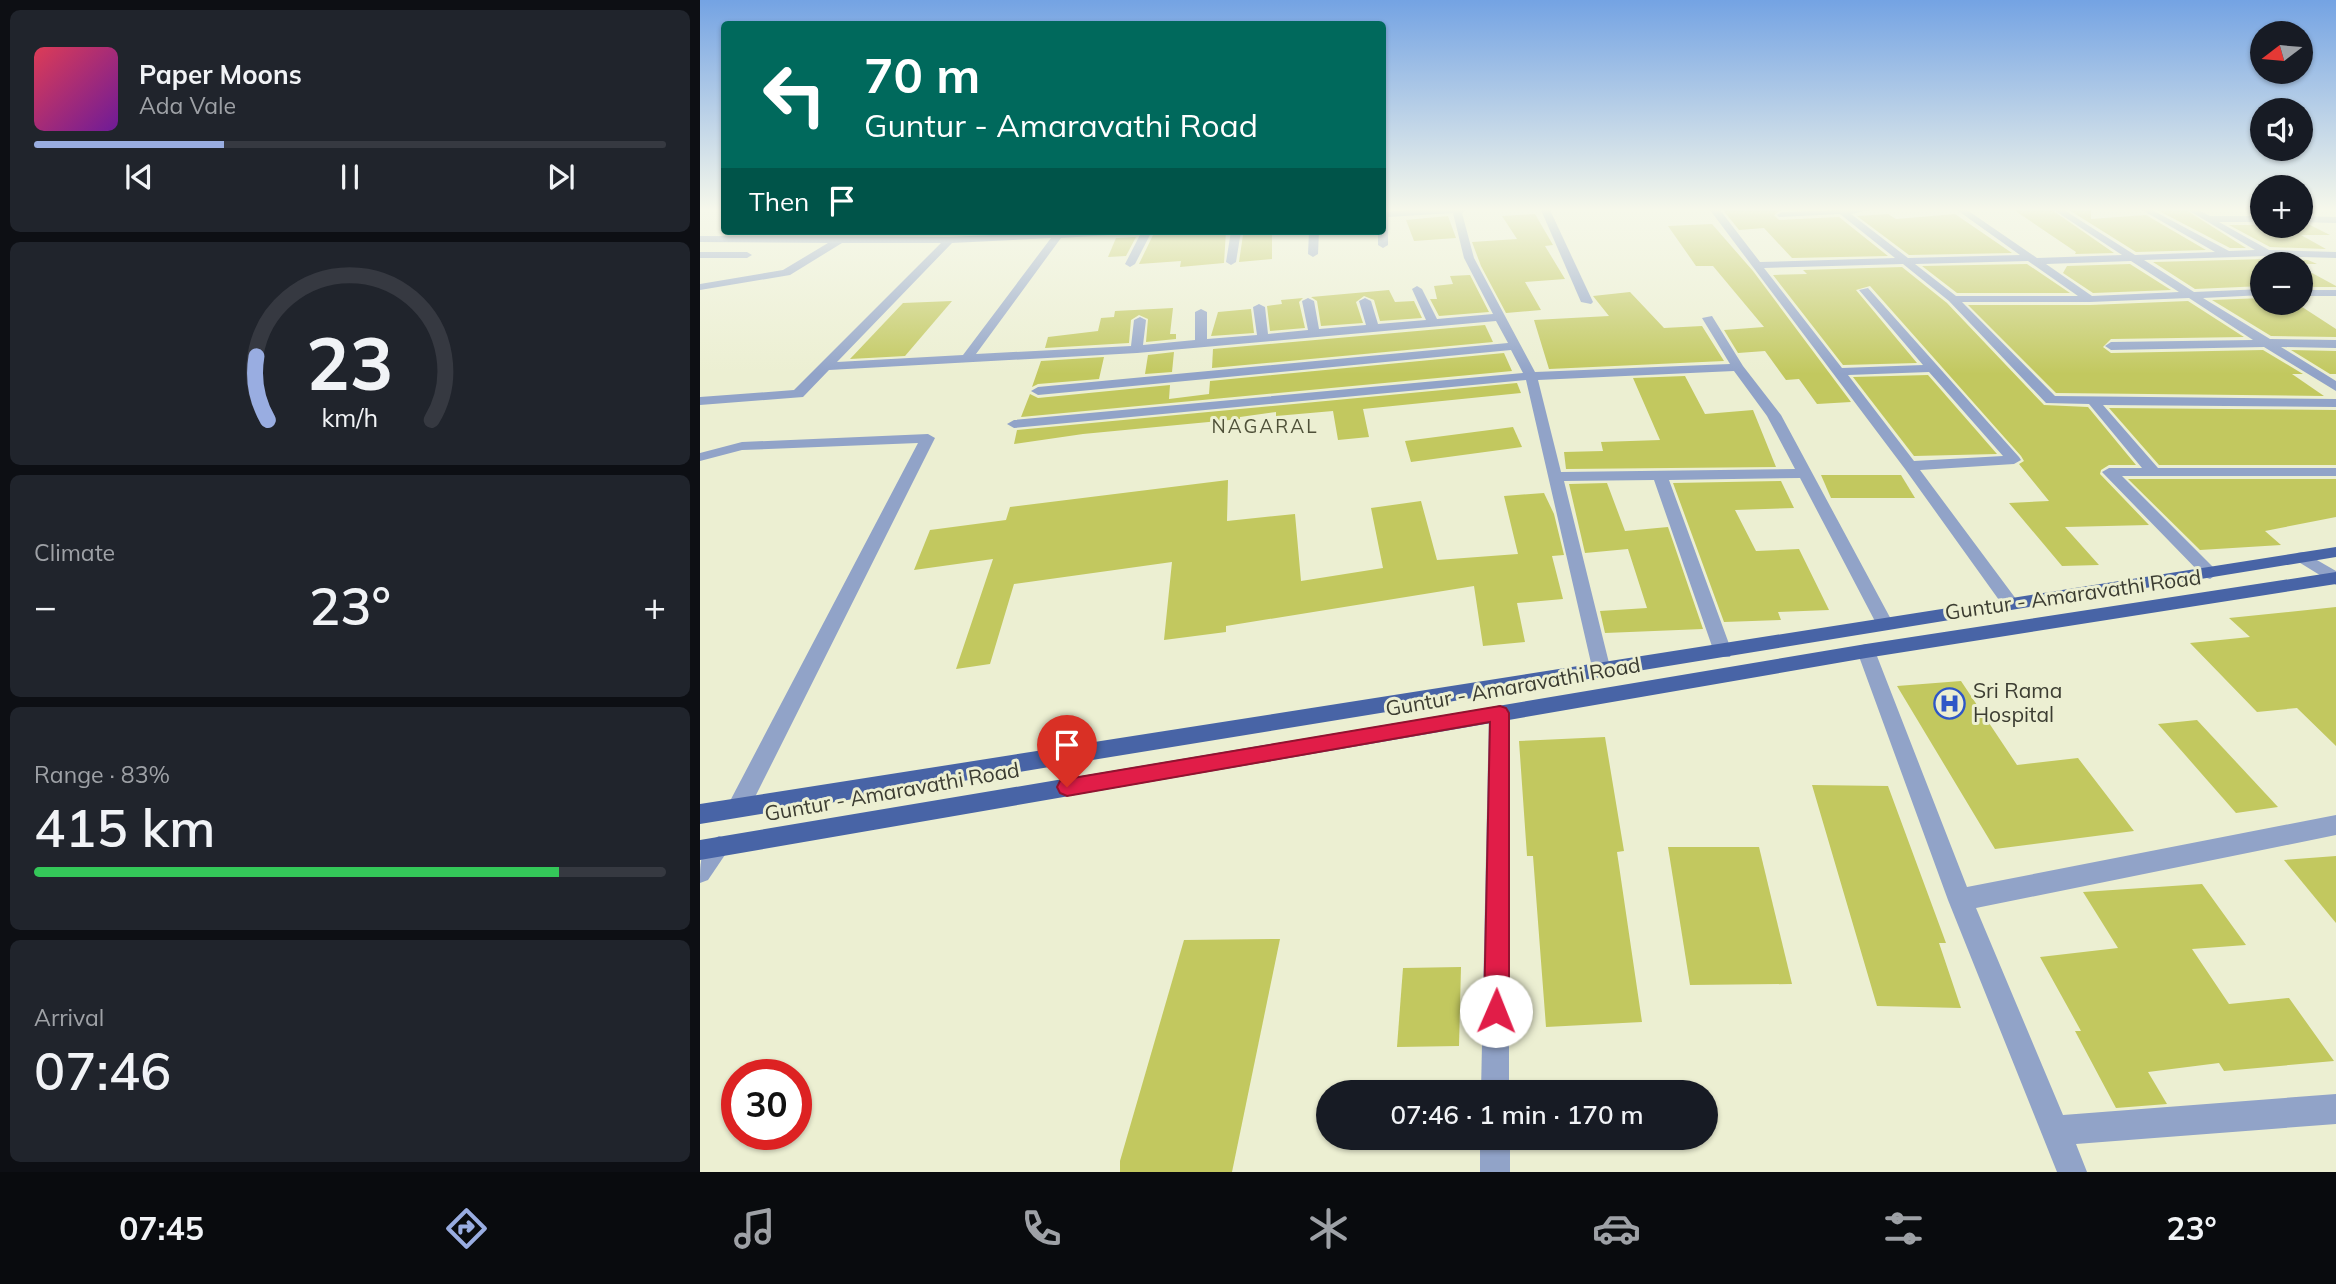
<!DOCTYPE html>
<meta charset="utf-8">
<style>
:root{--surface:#171b24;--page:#20242c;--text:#f1f3f6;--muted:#9ea1a6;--line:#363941;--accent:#99ade1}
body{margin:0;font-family:Mulish,sans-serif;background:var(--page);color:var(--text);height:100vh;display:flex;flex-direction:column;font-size:26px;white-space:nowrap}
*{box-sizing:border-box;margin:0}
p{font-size:23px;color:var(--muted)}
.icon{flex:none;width:38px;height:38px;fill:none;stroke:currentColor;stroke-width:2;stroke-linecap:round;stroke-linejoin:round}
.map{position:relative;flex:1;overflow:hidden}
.drawer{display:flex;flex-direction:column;gap:10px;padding:10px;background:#0d0f14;width:700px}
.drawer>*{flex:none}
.guide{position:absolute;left:21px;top:21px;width:665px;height:214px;border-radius:7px;box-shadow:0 2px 5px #0004;background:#00695c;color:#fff;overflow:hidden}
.needle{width:46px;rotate:254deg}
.buttons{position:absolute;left:1550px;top:21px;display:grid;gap:14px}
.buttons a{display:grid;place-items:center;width:63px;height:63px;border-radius:50%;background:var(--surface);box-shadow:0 2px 5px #0004;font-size:35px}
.speed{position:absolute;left:21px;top:1059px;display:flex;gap:14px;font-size:35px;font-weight:700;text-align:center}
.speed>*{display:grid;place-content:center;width:91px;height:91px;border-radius:50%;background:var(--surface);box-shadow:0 2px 5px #0004;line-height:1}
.speed .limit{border:10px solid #d22;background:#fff;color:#111}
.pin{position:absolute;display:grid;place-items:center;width:60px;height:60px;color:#fff;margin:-72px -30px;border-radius:50% 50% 50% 0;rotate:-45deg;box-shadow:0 0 7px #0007}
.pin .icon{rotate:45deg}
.me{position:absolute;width:77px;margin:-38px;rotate:1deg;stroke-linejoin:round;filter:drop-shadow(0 0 5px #0008)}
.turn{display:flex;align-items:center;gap:24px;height:147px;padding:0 28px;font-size:32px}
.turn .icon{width:91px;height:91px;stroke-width:2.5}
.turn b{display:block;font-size:49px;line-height:60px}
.then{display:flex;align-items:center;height:66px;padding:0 28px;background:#0003;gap:14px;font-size:26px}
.big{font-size:52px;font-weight:600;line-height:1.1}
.drawer .widget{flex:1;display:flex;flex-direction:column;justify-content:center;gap:10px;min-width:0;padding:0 24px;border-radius:10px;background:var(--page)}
.drawer .dial{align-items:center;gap:0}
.dial svg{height:182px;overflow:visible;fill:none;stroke:var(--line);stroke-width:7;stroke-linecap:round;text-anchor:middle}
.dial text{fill:var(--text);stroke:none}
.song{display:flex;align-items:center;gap:21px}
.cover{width:84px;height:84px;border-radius:10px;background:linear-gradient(135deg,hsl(350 70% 55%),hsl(280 70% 35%))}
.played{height:7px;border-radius:4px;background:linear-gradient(90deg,var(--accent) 30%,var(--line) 30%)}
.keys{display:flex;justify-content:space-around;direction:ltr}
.heat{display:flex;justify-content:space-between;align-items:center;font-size:38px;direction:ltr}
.charge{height:10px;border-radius:5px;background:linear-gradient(90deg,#34c759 83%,var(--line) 0)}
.trip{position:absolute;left:616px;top:1080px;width:402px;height:70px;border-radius:35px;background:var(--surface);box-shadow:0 2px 5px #0004;font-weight:600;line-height:70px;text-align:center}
.menu{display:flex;height:112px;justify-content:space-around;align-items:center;background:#090b0e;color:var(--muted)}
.menu .icon{width:49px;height:49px}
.menu .current{color:var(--accent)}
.menu b{font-size:32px;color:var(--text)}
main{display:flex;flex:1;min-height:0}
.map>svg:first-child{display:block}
.building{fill:#c2c85f}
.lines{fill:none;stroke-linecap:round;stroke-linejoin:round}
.street{fill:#91a3c8;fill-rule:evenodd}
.primary{fill:#4864a6;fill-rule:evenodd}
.route{fill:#e11d48;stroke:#92132f;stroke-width:2}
.labels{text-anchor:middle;stroke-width:6;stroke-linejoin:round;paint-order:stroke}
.far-neighbourhood-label{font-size:19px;letter-spacing:2px;fill:#4f5139;stroke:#ecefd2}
.street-label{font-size:21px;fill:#3c3d32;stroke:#ecefd2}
.poi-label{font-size:21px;fill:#3c3d32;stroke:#ecefd2;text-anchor:start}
</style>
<main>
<section class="drawer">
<div class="widget">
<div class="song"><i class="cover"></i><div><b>Paper Moons</b><p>Ada Vale</p></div></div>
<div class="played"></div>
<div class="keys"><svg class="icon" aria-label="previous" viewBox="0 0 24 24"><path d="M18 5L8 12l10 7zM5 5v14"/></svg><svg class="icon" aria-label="pause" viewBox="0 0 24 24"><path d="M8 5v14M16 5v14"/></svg><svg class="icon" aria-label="next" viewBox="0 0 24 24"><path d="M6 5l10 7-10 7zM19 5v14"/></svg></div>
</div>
<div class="widget dial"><svg viewBox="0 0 100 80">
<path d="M14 69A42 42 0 1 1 86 69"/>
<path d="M14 69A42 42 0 0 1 9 41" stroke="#99ade1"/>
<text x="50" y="56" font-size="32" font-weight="700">23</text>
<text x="50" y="72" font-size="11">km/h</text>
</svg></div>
<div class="widget"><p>Climate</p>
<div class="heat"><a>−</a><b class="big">23°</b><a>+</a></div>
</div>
<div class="widget"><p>Range · 83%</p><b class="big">415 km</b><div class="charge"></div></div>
<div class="widget"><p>Arrival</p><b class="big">07:46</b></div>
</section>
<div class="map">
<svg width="1636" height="1172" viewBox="0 0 1636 1172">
<rect width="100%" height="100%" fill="#ecefd2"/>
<g class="building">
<path d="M1023,210H1081L1074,215L1079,220L1139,217L1188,256L1092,258L1064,228L1039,230Z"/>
<path d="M1314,210H1352L1414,253L1375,254L1376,252Z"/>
<path d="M1369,210H1391V219L1446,215L1506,250L1436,252Z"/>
<path d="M1457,210H1486L1546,248H1530Z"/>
<path d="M835,214L853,245L845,246L865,279L825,282L841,310L806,313L781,266L772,242L817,239L802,216Z"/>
<path d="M1188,214L1196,219L1255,214L1312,253L1209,255L1157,216Z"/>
<path d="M748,216L756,238L714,241L706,220Z"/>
<path d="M1012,224L1053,271L1151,402L1117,404L1099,379L1086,380L1065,351L1038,353L1024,330L1064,327L1013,266H996L968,226Z"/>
<path d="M1529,225H1610L1630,235H1601L1626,249L1570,247Z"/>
<path d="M494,231H526L524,263L480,267L481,261L439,264L454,233Z"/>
<path d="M572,233V259L539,262L543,235Z"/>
<path d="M436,237L426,256L408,257L416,238Z"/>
<path d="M1567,259L1608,260L1617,264H1563V286L1495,289L1453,262Z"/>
<path d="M1327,264L1370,293H1257L1222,266Z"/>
<path d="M1430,264L1471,290L1393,293L1363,273L1367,266Z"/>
<path d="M1202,267L1247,303L1344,405L1388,407L1436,465H1409L1401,470L1400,474L1449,525L1365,527L1399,565L1362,566L1309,503L1349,501L1319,464L1324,461L1321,456L1170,286L1156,290L1217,363L1143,365L1073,275L1107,274L1103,270Z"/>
<path d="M1601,267L1636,286V287H1601Z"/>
<path d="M770,275L789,312L739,316L730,299H737L734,286L753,284L750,276Z"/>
<path d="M689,290L695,302L714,301L722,318L680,321L674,300L664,296L656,302L663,323L621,326L617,301L611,297Z"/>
<path d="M930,292L964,328L1002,326L1024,361L849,369L834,320L909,316L893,296Z"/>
<path d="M603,298L599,302L605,328L570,331L567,306L582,304L581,300Z"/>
<path d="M1563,298V303H1596L1636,329V337L1571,336L1512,300Z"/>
<path d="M252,301L205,356L150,359L203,303Z"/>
<path d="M1488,301L1544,337L1411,339L1403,347L1411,353L1563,350L1603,374H1592L1624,396L1356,393L1268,305H1390Z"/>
<path d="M473,308L470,334H476V339L446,342L448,319L439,315L431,320L429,343L345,348L348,337L398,331L401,318L414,317L415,311Z"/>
<path d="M551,309L554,333L511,336L518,312Z"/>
<path d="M785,325L793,342L512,368L513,349Z"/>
<path d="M1591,350L1636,351V374H1630Z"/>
<path d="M474,352L472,372L445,374L448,355Z"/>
<path d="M804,353L812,371L321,417L330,394L338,398L470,385L469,399L509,394L510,381Z"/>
<path d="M404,357L399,379L338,384L332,387L341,361Z"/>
<path d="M1228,375L1297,454L1214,456L1153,377Z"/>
<path d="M985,376L1005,414L1053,410L1076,467L866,469L864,452L903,451L901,442L960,440L933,378Z"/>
<path d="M817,383L821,393L663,409L669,437L638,440L633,411L576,416V412L540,417V419L383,434L314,444L317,430Z"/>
<path d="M1409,408L1636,410V465H1459Z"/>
<path d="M813,427L822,447L711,462L705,441Z"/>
<path d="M1121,475H1201L1215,498H1131Z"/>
<path d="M1428,479H1636V517L1565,531L1581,545L1500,550Z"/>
<path d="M528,480L527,521L595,514L601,581L683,568L671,508L721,501L737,560L818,554L804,496L844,493L854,514L864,555L852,556L863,599L817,603L825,642L783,646L774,586L526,626V632L464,640L472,562L314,584L290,664L256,669L293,559L214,570L230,530L306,520L310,507Z"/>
<path d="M1081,481L1094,508L1035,510L1056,551L1099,549L1129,610L1078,612L1081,620L1024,622L973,483Z"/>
<path d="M907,483L925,531L968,527L1003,629L905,633L900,611L947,608L928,549L885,553L869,484Z"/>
<path d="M1636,607V746L1597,708L1557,712L1490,643L1550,637L1529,618Z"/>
<path d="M1261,681L1317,765L1378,758L1434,831L1295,849L1197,686Z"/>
<path d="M1497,720L1578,807L1536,813L1458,724Z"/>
<path d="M905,737L924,851L917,852L942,1022L846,1027L833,856H827L819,741Z"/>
<path d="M1112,785L1188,786L1246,943H1239L1261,1008L1177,1006Z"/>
<path d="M968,847H1059L1092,984L990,985Z"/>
<path d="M1636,856V923L1584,860Z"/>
<path d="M1502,884L1546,945L1492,949L1529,1004L1589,998L1634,1061L1524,1071L1519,1063L1448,1072L1467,1104L1416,1108L1375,1031H1381L1340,957L1418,948L1383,892Z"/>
<path d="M580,939L532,1172H420V1161L484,940Z"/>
<path d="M761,967L759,1046L697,1047L703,968Z"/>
</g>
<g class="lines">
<g class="street">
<path d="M722,210H766L762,213L774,258L835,372L1030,364L1002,318L1012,316L1043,366L1081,415L1193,623L1190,627H1178L1100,478L969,480L1032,652L1030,657H1016L1014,652L954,480L864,481L911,671L908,676H894L826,380L314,428L307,424L314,420L823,373L811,350L338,395L331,391L338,387L808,343L796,321L437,353L129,370L103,397L0,405V397L94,390L241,243H142L90,275L0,290V284L83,270L128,243L0,242V236L249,237L378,231H452L435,264L430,267L425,264L441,233L361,238L276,354L431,346L434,320L440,317L446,320L443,345L495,340V312L501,309L507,312V339L557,335L553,307L559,304L565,307L568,334L608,330L602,301L608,298L614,301L619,329L666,325L659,301L665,298L671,301L678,324L726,320L712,289L717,286L722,289L737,319L793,314L764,258L753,213L688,217V245L683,248L678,245V231H682V212ZM351,238L263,355L137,362L252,243ZM1034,371L1067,416L1095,469L861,472L838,380Z"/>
<path d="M841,210H850L893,302L891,304L881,302Z"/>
<path d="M1010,210H1020L1060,262L1195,258L1140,214L1079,217L1077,215L1082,212L1169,210L1151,214L1208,258L1320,255L1257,210H1267L1337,258L1422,255L1354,210H1364L1435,255L1515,252L1442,210H1452L1529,251L1555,250L1488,210H1498L1510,216H1563V222H1519L1569,250L1636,252V258L1567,256L1444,260L1494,292L1563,289V295L1503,298L1570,339L1636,340V348L1581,347L1636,381V391L1564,347L1411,350L1405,346L1411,342L1553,340L1489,298L1390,302H1262L1355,396L1636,399V407L1403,405L1458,468H1636V476H1422L1519,573L1510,579L1504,577L1402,472L1409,468H1442L1389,404L1346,403L1249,301L1203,264L1064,268L1142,368L1223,365L1159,290L1168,288L1319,457L1321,460L1314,464L1220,470L1319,603L1310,609L1304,607L1205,469ZM1328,261L1378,296H1256L1215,264ZM1431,261L1479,292L1392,296L1346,264ZM1229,372L1303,456L1214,461L1148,375Z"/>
<path d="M1601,216L1636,217V223L1601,222Z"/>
<path d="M531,231H541L536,262L531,265L526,262Z"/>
<path d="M609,231H619L618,254L613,257L608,254Z"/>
<path d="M0,252H47L52,255L47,258H0Z"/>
<rect x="1601" y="290" width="35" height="6"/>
<path d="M228,434L235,438L46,815L38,817L30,815L27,808L30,801L218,443L42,450L0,461V453L42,442Z"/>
<path d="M1603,552L1636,571V585L1597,561L1595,557L1597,553Z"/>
<path d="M1166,644L1173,646L1175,651L1267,887L1636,815V835L1276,908L1363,1115L1636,1094V1124L1376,1144L1387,1172H1357L1248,900L1157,651L1159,646Z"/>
<path d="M799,705L806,708L809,713V1092H781L789,713L792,708Z"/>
<path d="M19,836L27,839L31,846L8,880L0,883C0,863 0,844 19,836Z"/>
<rect x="780" y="1138" width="30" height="34"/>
</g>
<g class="primary">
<path d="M1636,547V557L0,824V804Z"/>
<path d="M1636,572V584L1166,658L0,860V840L1166,644Z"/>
</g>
</g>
<linearGradient id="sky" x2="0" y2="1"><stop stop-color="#74a3e3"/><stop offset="0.56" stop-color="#f6f8eb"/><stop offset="1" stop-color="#f6f8eb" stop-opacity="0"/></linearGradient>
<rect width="1636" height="374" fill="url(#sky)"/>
<path class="route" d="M800,706L806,708L809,713V1011L805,1019L796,1023L788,1019L784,1011L790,722L367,796L360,793L357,787L360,781L367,779Z"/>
<defs>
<symbol id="hospital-ring" viewBox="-11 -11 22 22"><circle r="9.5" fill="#ecefd2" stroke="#2e57c7" stroke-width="1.5"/><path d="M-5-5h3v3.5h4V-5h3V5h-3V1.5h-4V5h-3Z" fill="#2e57c7"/></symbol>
</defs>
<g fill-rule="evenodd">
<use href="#hospital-ring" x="1232" y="686" width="35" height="35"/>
</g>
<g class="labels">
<g class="far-neighbourhood-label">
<text x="565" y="433">NAGARAL</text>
</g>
<g class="street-label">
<text transform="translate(1373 595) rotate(-8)" y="7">Guntur - Amaravathi Road</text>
<text transform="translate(813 687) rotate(-10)" y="7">Guntur - Amaravathi Road</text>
<text transform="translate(192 792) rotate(-10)" y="7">Guntur - Amaravathi Road</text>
</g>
<g class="poi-label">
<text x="1273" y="698">Sri Rama<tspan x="1273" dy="24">Hospital</tspan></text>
</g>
</g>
</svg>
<div class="buttons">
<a><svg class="needle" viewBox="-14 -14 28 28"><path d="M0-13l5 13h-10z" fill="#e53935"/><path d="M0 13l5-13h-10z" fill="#9ea1a6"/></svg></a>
<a><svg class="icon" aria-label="sound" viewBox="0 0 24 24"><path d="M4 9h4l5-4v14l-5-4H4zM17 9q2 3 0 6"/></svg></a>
<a>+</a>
<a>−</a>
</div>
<div class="speed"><div class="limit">30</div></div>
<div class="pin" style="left:367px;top:787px;background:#d93025"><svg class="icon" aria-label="arrive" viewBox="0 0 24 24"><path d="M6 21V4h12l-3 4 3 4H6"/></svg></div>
<svg class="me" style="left:796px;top:1011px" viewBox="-20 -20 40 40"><circle r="19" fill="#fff"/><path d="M0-13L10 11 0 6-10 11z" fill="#e11d48"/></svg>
<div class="trip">07:46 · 1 min · 170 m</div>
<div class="guide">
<div class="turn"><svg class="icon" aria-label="left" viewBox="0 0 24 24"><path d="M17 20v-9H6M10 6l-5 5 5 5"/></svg><div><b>70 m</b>Guntur - Amaravathi Road</div></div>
<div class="then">Then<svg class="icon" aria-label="arrive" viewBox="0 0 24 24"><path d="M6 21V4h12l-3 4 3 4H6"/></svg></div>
</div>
</div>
</main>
<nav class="menu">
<b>07:45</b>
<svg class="icon current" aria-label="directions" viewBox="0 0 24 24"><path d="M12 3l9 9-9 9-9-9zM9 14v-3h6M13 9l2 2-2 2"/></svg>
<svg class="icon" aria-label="music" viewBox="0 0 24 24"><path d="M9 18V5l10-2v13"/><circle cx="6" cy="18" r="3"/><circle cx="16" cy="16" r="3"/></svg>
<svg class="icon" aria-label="phone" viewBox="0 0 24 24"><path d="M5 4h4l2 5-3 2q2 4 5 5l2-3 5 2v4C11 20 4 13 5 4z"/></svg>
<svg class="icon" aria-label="climate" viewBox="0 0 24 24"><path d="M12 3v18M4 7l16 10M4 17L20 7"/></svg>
<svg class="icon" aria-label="car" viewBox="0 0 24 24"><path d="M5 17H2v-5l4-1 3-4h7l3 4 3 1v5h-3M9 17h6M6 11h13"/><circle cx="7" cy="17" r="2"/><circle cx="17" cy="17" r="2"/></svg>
<svg class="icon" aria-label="filters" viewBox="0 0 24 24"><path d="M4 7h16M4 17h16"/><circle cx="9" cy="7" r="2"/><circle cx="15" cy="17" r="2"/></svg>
<b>23°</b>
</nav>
